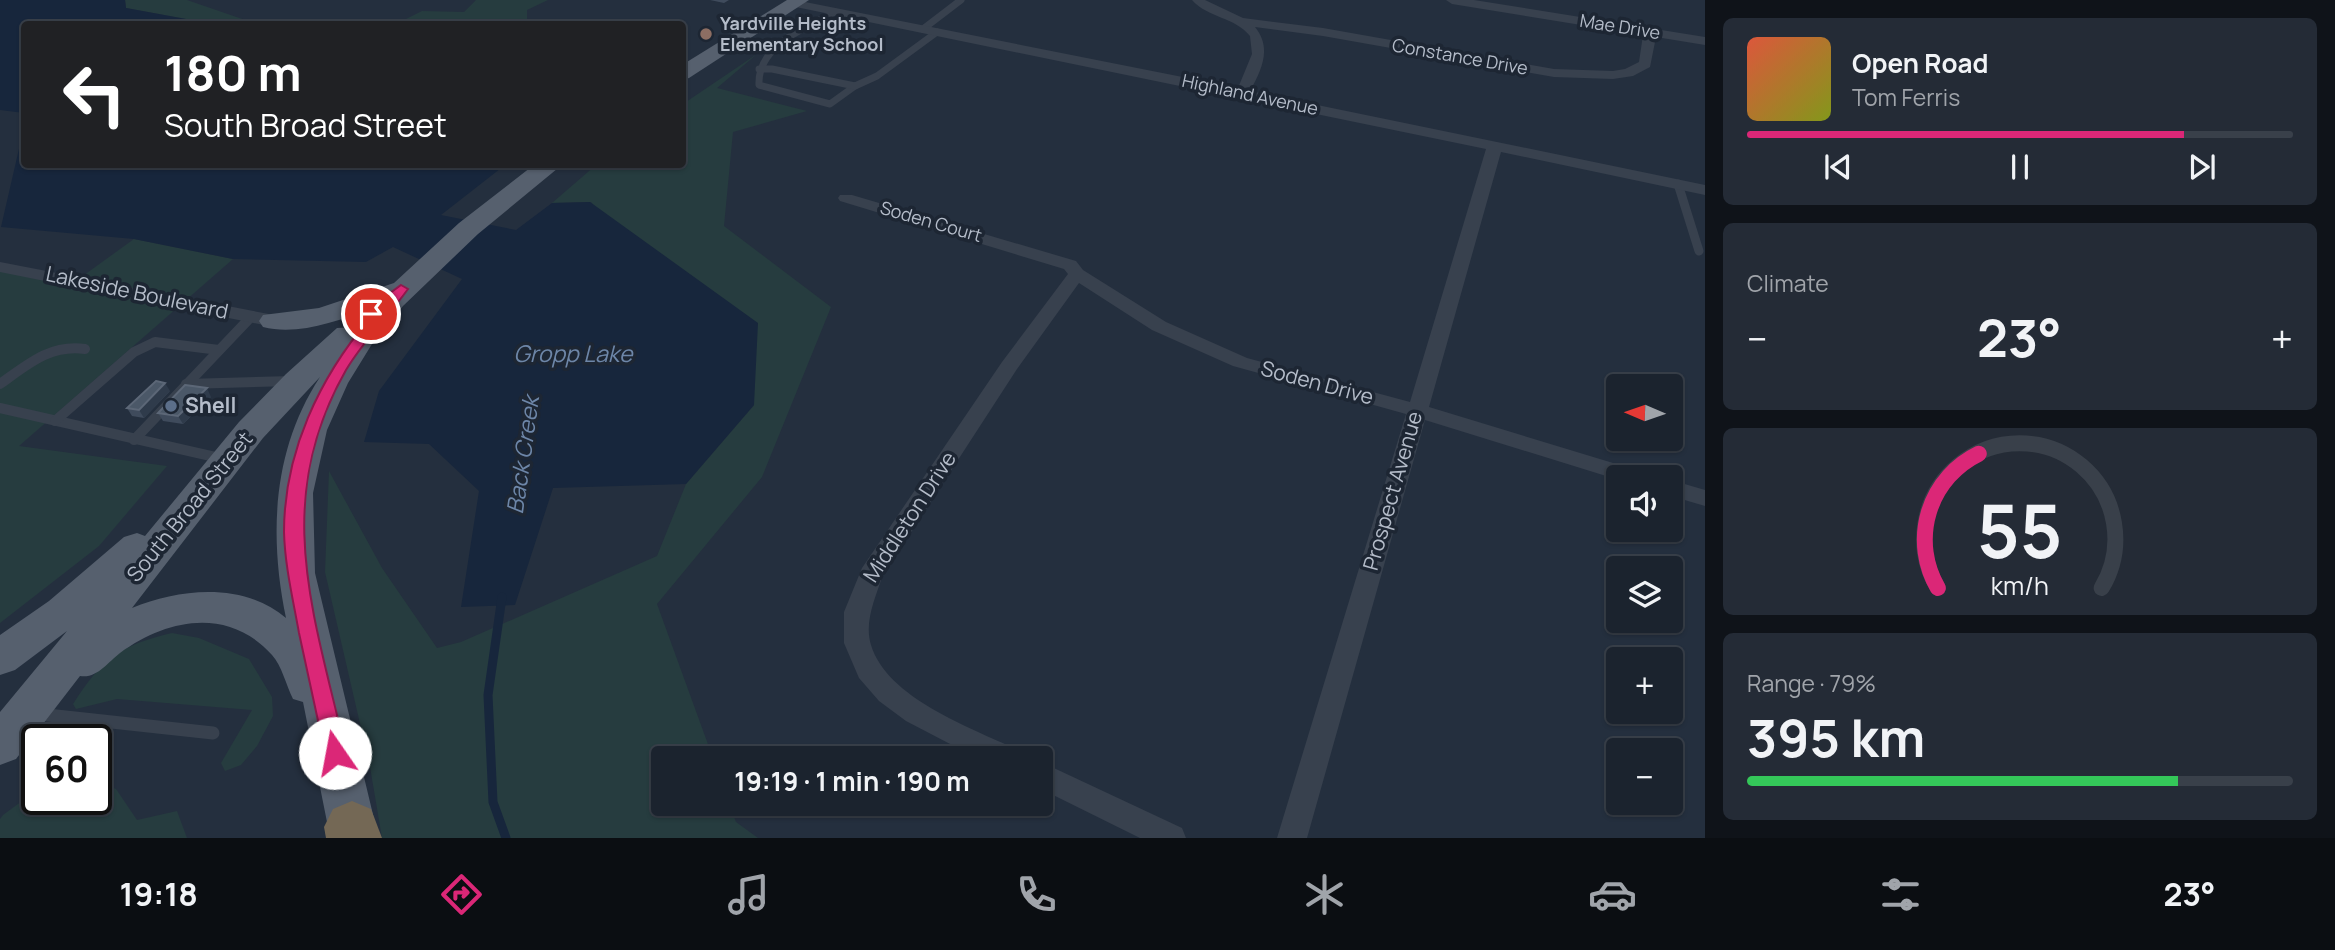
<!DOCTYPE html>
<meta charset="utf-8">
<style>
:root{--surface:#1b232e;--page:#242b36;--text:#f1f3f6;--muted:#a0a4aa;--line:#39404a;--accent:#db2777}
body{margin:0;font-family:Manrope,sans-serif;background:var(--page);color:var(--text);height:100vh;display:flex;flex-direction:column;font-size:26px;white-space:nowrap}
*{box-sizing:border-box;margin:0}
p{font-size:23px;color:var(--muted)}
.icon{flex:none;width:38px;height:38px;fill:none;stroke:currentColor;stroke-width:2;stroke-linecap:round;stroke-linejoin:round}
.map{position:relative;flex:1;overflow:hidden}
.panel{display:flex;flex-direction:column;gap:18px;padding:18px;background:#0f1319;width:630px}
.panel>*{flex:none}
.guide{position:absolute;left:21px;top:21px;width:665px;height:147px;border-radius:7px;box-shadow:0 2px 5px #0004,0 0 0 2px var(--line);background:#202124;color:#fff;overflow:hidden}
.needle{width:46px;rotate:272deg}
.tools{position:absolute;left:1606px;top:374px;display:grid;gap:14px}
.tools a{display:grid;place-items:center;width:77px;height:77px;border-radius:7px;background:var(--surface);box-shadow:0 2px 5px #0004,0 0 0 2px var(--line);font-size:35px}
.speed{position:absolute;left:21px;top:724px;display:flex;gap:14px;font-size:35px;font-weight:700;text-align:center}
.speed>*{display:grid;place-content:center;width:91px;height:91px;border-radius:50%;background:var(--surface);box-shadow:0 2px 5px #0004,0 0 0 2px var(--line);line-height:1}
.speed .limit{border:4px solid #111;border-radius:10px;background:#fff;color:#111}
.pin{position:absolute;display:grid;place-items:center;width:60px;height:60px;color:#fff;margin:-30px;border:4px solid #fff;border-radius:50%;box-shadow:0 2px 7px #0007}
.me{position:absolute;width:77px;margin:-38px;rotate:348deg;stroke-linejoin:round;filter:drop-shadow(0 0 5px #0008)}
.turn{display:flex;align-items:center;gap:24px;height:147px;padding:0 28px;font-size:32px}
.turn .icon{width:91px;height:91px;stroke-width:2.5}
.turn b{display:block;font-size:49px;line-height:60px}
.big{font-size:52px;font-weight:700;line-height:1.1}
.panel .tile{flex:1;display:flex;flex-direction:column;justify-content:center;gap:10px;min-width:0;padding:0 24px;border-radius:10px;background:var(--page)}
.panel .dial{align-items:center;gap:0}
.dial svg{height:182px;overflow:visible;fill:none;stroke:var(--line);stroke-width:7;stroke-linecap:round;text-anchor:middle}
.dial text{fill:var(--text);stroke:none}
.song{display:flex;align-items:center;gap:21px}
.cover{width:84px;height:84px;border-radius:10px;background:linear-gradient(135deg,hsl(10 70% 55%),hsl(70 70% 35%))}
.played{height:7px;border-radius:4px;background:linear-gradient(90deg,var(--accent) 80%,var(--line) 80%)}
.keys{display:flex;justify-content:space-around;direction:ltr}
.heat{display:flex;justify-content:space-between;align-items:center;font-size:38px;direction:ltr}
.charge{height:10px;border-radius:5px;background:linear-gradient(90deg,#34c759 79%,var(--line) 0)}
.trip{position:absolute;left:651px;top:746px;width:402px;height:70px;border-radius:7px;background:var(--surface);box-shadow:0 2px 5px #0004,0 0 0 2px var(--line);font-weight:700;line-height:70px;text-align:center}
.menu{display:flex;height:112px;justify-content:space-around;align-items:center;background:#0b0e12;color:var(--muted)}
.menu .icon{width:49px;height:49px}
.menu .selected{color:var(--accent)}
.menu b{font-size:32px;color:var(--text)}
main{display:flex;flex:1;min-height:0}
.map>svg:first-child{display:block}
.green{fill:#263c3f}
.water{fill:#17263c}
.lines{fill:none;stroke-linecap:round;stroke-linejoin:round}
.stream{stroke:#17263c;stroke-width:9}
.service-far3{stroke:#38414e;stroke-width:7}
.service-far2{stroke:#38414e;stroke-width:9}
.service-far1{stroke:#38414e;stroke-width:10}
.service{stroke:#38414e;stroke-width:13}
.minor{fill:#38414e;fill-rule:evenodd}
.primary{fill:#56606e;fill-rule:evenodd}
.motorway{fill:#746855;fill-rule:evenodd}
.wall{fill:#3f4b5c}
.shaded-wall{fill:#2f3b4b}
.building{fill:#4b5868;stroke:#5c6777;stroke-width:2}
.route{fill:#db2777;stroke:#8e194d;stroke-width:2}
.education-dot{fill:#8d6e63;stroke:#1d2633;stroke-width:2.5}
.service-dot{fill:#5c6f8a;stroke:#1d2633;stroke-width:2.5}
.labels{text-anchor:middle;stroke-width:7;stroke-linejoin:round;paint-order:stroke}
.far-poi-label{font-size:18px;font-weight:bold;fill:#b4bcc9;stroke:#1d2633;text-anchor:start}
.far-street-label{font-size:18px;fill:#b4bcc9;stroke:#1d2633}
.street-label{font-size:21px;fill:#b4bcc9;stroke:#1d2633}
.poi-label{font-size:21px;font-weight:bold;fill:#b4bcc9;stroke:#1d2633;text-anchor:start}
.water-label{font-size:23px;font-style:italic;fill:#6d86a8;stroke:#1d2633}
</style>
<main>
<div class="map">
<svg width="1705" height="838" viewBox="0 0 1705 838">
<rect width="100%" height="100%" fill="#242f3e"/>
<g class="green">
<path d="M125,0H187L257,24H213L126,8Z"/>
<path d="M476,0H548L527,10V24H396L422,11L464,12Z"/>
<path d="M757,54L717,88L807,111L733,132L724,226L831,307L762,477L657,604L713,758H663V803H729L736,822L758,838H382L370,767L325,572L329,471L382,568L437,648L461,642L657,556L686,484L754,405L591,202L552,203L596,165L682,164L683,104Z"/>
<path d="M134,239L233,259L19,446L167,466L99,546L0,623V263L80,278Z"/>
<path d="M172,633L199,638L249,659L272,697L273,716L257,746L241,765L225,771L221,763L252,710L117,699L76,709L73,704C102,659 120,645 172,633Z"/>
<path d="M96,780L116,789L137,820L177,811L187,838H0V819L3,815L37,790V800H96Z"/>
</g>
<g class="water">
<path d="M0,0H125L126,8L213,24H24V113L0,110Z"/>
<path d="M24,127V164L505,165L441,215L516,230L552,203L590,202L758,323L754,405L686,484L553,488L515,605L461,607L479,491L429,444L364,442L379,391L462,279L393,247L366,262L233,259L134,239L1,227Z"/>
</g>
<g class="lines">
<path class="stream" d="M502,597L488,695L493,802L506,838"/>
<g class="service-far3">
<path d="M835,12C806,28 757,45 759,85L830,104L855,86"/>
<path d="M923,29L961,0"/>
<path d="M759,69H772L855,86L877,76L937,32"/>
</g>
<g class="service-far2">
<path d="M1678,184L1699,251"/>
<path d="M246,322L251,317"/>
</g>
<g class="service-far1">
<path d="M0,384C27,365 50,344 85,349"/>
<path d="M186,384L292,381"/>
<path d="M0,408L224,459"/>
<path d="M55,421L134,352L155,342L219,350"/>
<path d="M134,440L248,320"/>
</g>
<path class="service" d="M38,714L213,733"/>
<g class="minor">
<path d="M795,0L1238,88L1252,54L1250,36C1235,17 1208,18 1192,0H1205L1243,18L1323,28L1554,69L1613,71L1625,69L1639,62L1643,35L1452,4L1446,0H1474L1705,37V45L1656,37L1650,67L1633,76L1613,79L1554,77L1323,36L1255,27C1272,48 1262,69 1250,91L1705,185V195L1501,152L1429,407L1646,473L1649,478H1619V480L1425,420L1307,838H1277L1406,414L1233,366L1152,330L1079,283L1017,369L882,577C875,599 864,622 871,645C887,698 971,728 1016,749L1020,758H977L906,721L879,701L859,678L844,643V612L862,568L1002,362L1068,274L1064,269L840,201L838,198L840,195H852L1076,261L1083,270L1166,322L1247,358L1410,402L1486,149L791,6V2Z"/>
<path d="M0,262L274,315L283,321L274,327L0,272Z"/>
<path d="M1671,480L1705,490V506L1671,496Z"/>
<path d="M1041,762L1182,828L1186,838H1140L1041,789Z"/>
</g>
<g class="primary">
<path d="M787,0H809L689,78L682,80V65Z"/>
<path d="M535,164H563L478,234L403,306L372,344L348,383L327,430L313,493L315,573L376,827V838H328V827L303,702L293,699C286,685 282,666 272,655C229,607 168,618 120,653C108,662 97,679 80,676L16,759L0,765V712L67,631L15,670L0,675V635L49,601L124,537L137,533L145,536L239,422L286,374L337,328L355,327L369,310C337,321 297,336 263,327L259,321L263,315L319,308L394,283L459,223ZM320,377C272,450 269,536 286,618C244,582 180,588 132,608L263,438Z"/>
</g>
<path class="motorway" d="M352,801L371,809L382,838H326L324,827L333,809Z"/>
</g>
<g class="wall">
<path d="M710,0H729L724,3Z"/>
<path d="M170,391L144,418L132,416L127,408Z"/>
<path d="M211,397L183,424L163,421L158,413Z"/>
</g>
<g class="shaded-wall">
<path d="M165,383L170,391L144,418L139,410Z"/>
<path d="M207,388L211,397L183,424L178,416Z"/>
</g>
<g class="building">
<path d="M156,381L165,383L139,410L127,408Z"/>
<path d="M185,385L207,388L178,416L158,413Z"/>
</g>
<path class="route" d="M401,285L408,289C388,317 363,341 346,370C270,503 315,616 346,753L343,760L335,763L328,760L325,753C316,713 308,673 299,633C293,599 285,567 284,532C284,453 319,378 370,318L364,314L366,311Z"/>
<circle class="education-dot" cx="706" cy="34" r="7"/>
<circle class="service-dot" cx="171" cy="406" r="7"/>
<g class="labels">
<g class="far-poi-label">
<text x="720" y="30">Yardville Heights<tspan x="720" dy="21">Elementary School</tspan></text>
</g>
<g class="far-street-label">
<text transform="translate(1620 27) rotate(9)" y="6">Mae Drive</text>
<text transform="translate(1460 57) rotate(10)" y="6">Constance Drive</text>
<text transform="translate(1250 95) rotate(12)" y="6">Highland Avenue</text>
<text transform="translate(931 222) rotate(16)" y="6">Soden Court</text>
</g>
<g class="street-label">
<text transform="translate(137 293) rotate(12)" y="7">Lakeside Boulevard</text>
<text transform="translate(1317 383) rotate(15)" y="7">Soden Drive</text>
<text transform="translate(1393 491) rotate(-74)" y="7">Prospect Avenue</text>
<text transform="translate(190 507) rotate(-51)" y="7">South Broad Street</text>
<text transform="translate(910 517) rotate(-57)" y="7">Middleton Drive</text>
</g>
<g class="poi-label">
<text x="185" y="413">Shell</text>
</g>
<g class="water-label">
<text x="573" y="362">Gropp Lake</text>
<text transform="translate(523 455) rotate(-82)" y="8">Back Creek</text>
</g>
</g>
</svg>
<div class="tools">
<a><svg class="needle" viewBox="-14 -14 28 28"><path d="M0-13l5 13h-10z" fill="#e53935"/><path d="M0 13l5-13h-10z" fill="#a0a4aa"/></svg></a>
<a><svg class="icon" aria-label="sound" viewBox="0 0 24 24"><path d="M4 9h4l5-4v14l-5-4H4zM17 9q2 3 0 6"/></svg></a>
<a><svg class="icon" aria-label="layers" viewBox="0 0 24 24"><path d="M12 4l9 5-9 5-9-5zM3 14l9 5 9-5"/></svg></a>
<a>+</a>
<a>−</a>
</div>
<div class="speed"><div class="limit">60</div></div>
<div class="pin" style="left:371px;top:314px;background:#d93025"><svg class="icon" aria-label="arrive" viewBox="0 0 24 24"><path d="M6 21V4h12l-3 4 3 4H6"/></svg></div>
<svg class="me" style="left:335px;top:753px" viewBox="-20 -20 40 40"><circle r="19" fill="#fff"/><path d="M0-13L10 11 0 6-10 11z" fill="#db2777"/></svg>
<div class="trip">19:19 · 1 min · 190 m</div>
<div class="guide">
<div class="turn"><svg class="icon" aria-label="left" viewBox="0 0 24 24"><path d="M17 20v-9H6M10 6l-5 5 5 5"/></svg><div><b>180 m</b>South Broad Street</div></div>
</div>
</div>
<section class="panel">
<div class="tile">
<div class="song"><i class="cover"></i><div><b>Open Road</b><p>Tom Ferris</p></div></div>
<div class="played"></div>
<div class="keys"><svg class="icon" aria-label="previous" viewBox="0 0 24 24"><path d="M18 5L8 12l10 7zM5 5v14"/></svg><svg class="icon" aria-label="pause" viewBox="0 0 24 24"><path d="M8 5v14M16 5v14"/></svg><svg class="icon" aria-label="next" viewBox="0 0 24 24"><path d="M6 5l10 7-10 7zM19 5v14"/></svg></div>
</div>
<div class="tile"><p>Climate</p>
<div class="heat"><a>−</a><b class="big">23°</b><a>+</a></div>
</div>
<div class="tile dial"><svg viewBox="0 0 100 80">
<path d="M14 69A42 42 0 1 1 86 69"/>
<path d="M14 69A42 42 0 0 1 32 10" stroke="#db2777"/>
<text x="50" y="56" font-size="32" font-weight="700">55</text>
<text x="50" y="72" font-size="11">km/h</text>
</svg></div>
<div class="tile"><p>Range · 79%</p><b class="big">395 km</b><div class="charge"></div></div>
</section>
</main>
<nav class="menu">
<b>19:18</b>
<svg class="icon selected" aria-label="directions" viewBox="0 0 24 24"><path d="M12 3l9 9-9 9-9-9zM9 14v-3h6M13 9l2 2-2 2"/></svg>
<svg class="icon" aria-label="music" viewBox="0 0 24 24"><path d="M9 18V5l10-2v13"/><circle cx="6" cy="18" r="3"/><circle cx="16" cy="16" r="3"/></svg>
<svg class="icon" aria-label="phone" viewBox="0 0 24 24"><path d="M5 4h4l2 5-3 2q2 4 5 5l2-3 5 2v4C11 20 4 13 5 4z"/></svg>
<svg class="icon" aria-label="climate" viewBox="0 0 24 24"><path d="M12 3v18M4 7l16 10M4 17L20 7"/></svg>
<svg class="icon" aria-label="car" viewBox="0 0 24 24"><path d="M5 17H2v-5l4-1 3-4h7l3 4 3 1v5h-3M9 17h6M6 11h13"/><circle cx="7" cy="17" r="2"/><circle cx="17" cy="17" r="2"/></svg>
<svg class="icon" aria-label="filters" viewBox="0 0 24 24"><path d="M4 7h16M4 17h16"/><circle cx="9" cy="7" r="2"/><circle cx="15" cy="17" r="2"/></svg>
<b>23°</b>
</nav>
